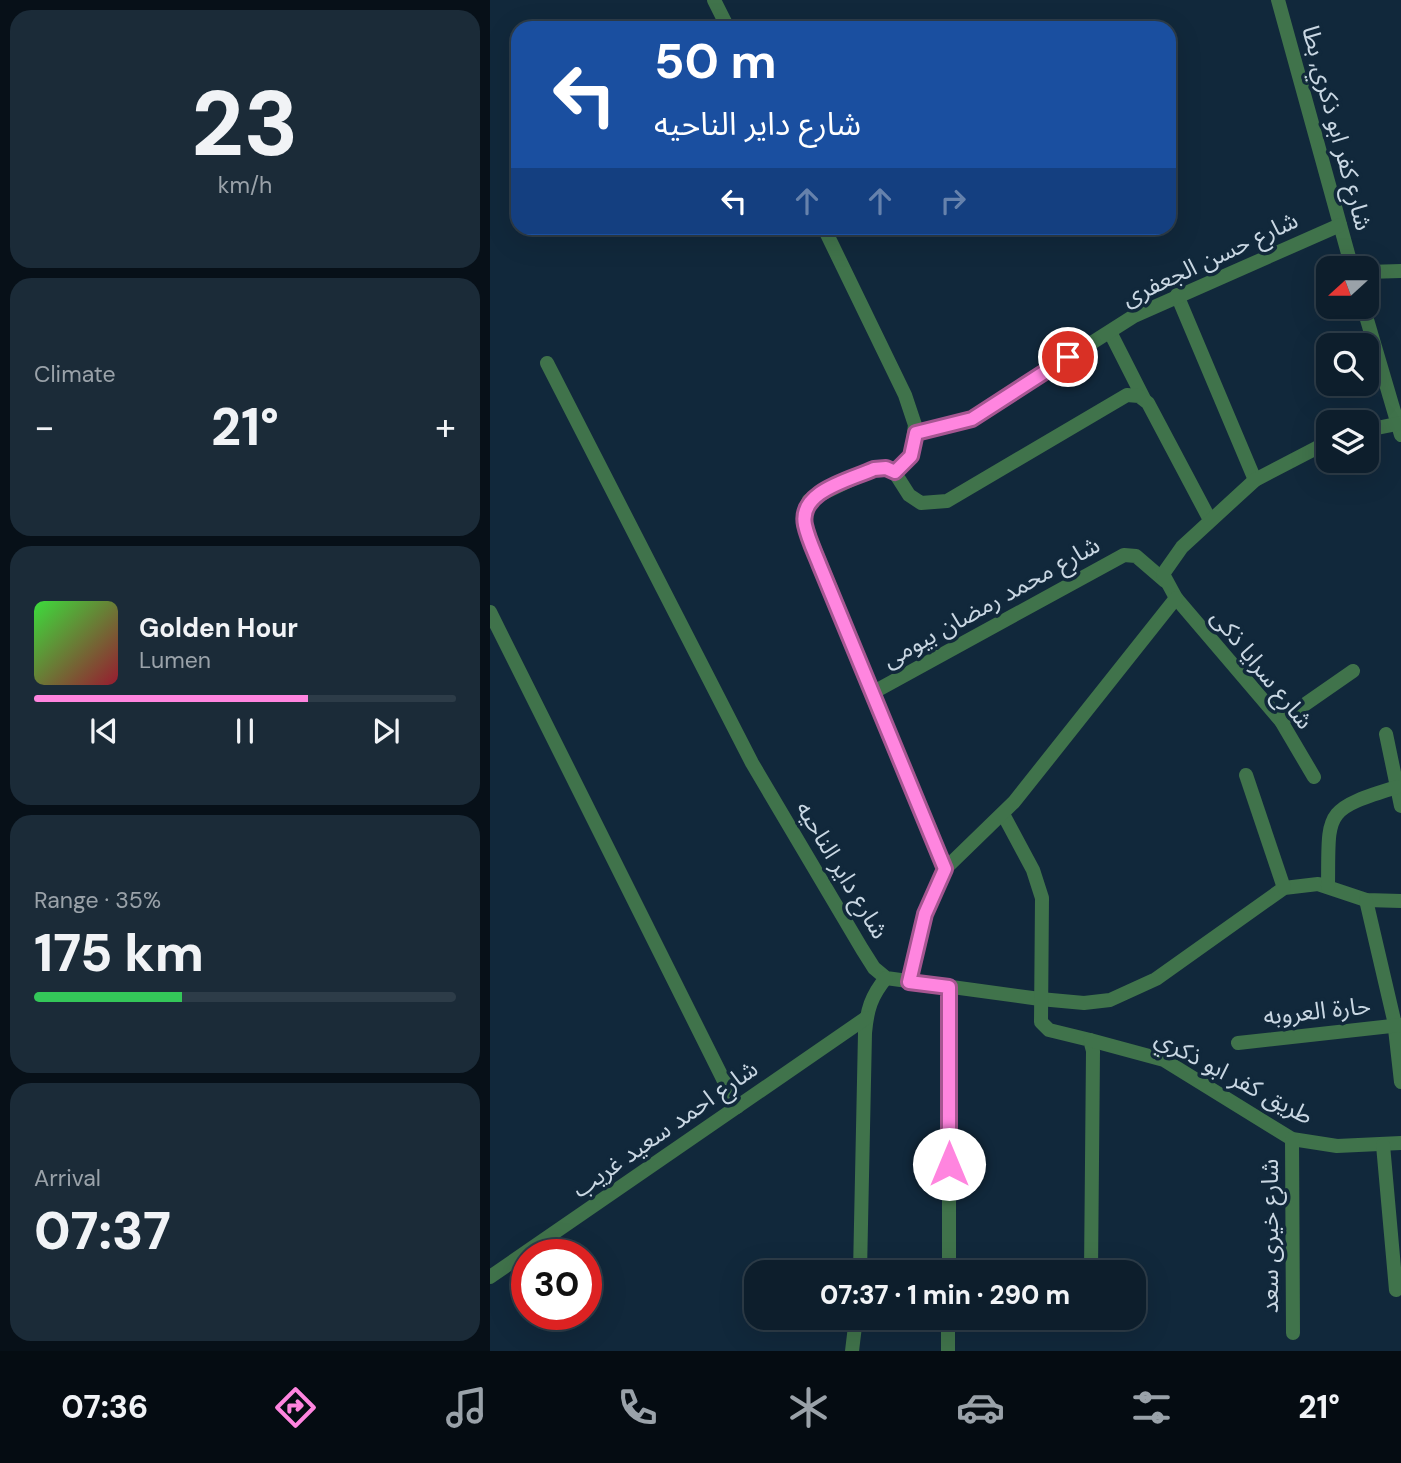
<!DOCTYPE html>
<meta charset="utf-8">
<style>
:root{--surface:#0d1e2c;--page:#1b2b38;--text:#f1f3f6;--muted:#9aa2a9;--line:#2d3c48;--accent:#ff85df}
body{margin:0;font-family:"DM Sans","Noto Sans Arabic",sans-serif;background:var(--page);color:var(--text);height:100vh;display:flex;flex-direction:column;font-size:26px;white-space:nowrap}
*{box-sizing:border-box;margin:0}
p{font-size:23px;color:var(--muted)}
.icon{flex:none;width:38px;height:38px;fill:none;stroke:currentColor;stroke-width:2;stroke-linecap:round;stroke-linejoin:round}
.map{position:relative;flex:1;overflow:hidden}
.sheet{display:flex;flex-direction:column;gap:10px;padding:10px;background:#071018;width:490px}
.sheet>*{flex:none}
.hud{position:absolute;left:21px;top:21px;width:665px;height:214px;border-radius:21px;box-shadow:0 7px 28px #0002,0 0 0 2px var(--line);background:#1a4fa0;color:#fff;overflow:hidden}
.needle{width:46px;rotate:249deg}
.fabs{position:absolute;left:826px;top:256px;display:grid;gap:14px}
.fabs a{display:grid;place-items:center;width:63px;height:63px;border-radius:14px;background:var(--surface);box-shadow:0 7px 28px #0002,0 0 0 2px var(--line);font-size:35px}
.speed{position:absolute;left:21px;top:1239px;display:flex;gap:14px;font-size:35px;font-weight:700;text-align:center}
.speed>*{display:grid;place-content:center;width:91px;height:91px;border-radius:50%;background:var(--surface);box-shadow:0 7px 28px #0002,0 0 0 2px var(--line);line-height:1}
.speed .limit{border:10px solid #d22;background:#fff;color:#111}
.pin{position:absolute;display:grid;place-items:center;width:60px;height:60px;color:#fff;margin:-30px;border:4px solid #fff;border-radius:50%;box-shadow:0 2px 7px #0007}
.me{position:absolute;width:77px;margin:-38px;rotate:0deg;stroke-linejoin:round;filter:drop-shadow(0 0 5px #0008)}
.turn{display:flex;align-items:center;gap:24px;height:147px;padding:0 28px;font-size:32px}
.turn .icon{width:91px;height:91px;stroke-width:2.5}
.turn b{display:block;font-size:49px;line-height:60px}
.lanes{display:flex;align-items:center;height:66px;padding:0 28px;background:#0003;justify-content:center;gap:35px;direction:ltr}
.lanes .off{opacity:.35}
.big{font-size:52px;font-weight:800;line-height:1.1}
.sheet .widget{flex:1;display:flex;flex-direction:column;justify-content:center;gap:10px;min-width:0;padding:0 24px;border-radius:21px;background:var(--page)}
.sheet .dial{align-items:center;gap:0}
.dial b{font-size:91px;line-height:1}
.song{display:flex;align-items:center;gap:21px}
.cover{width:84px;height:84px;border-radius:10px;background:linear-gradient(135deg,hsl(120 70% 55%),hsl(350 70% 35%))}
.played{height:7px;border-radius:4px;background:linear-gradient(90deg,var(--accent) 65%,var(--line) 65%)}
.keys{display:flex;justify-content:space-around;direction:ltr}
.heat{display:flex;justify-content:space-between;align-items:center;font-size:38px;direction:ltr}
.charge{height:10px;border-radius:5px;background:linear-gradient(90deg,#34c759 35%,var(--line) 0)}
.trip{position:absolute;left:254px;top:1260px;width:402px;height:70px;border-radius:21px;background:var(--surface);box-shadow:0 7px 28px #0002,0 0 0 2px var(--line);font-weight:800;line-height:70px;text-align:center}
.menu{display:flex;height:112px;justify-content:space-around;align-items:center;background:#050c12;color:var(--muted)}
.menu .icon{width:49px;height:49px}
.menu .active{color:var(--accent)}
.menu b{font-size:32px;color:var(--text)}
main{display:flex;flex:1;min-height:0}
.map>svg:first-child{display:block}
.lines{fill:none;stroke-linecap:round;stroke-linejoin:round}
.street{stroke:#40734b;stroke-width:14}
.route-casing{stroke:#a65691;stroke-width:18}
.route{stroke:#ff85df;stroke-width:12}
.labels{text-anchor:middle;stroke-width:7;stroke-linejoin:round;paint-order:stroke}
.street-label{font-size:24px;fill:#c9d7e3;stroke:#11283b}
</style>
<main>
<section class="sheet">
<div class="widget dial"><b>23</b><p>km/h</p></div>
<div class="widget"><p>Climate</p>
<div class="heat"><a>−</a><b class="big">21°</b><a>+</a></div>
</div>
<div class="widget">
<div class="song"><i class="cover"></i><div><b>Golden Hour</b><p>Lumen</p></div></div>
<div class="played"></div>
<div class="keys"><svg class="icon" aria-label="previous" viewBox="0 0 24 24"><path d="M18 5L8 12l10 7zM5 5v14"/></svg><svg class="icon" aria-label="pause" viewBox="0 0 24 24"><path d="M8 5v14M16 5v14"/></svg><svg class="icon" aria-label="next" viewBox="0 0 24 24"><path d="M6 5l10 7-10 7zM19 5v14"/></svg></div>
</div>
<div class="widget"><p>Range · 35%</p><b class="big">175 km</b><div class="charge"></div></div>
<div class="widget"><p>Arrival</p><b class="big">07:37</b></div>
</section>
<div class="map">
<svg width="911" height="1351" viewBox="0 0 911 1351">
<rect width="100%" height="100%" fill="#11283b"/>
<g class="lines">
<g class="street">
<path d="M224,0L238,28"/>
<path d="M788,0L862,268"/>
<path d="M334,228L415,395L425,425L421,456L405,473L396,468L384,469L319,500L314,511L315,525L455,869"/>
<path d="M877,272L911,271"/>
<path d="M687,295L765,480"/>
<path d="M873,306L911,435"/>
<path d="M620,332L654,399"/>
<path d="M57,363L262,763L372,949L384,968L396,978L550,999L594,1003L620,1000L666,979L794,888L828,884L876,900L911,901"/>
<path d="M877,430L911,423"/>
<path d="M426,433L482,419L644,316L850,225"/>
<path d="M405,473L419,495L431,503L457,501L637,395L649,396L658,403L720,520"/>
<path d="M0,612L247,1107"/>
<path d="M382,693L634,555L646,556L675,581"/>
<path d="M791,721L863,671"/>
<path d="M896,734L911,806"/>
<path d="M756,775L794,888"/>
<path d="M824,777L791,721L686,598L673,574L692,547L765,480L838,442"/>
<path d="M513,814L543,870L552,898L551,1022L559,1030L600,1040L603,1051L601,1272"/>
<path d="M838,886C839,812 832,810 907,787"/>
<path d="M876,900L904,1020L911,1082"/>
<path d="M419,983L435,914L455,869L524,802L686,598"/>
<path d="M600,1040L674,1060L802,1139L847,1146L911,1143"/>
<path d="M748,1043L911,1025"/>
<path d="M802,1139L803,1333"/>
<path d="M893,1145L906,1290"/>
<path d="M370,1272L375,1033C377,1010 381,996 396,978"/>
<path d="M459,1272V987"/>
<path d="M0,1277L376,1018"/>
<path d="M362,1351L366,1318"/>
<path d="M458,1351V1318"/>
</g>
</g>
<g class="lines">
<defs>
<path id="route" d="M459,1164V987L419,982L435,914L455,869L330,566C325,553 318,539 315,525C308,491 360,480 384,469L396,468L405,472L421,456L426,433L482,419L578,357"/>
</defs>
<use href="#route" class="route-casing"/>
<use href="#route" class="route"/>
</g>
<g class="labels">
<g class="street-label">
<text transform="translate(847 128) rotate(75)" y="8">شارع كفر ابو ذكري, بطا</text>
<text transform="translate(720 259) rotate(-25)" y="8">شارع حسن الجعفرى</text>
<text transform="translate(501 602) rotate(-29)" y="8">شارع محمد رمضان بيومى</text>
<text transform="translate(772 669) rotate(51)" y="8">شارع سرايا ذكى</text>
<text transform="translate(352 870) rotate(59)" y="8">شارع داير الناحيه</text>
<text transform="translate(827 1011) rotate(-6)" y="8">حارة العروبه</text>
<text transform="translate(744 1077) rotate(28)" y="8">طريق كفر ابو ذكري</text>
<text transform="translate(175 1129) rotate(-35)" y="8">شارع احمد سعيد غريب</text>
<text transform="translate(780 1236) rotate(-90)" y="8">شارع خيرى سعد</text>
</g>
</g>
</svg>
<div class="fabs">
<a><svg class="needle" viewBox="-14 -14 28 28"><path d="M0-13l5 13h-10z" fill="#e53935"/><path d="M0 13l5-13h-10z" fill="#9aa2a9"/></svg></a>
<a><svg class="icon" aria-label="search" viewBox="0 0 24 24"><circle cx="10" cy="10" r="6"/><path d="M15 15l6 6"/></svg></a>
<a><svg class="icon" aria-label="layers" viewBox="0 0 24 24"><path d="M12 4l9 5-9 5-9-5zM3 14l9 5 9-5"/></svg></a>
</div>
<div class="speed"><div class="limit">30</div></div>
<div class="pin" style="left:578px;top:357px;background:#d93025"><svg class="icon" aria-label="arrive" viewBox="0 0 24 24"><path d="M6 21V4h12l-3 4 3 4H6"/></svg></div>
<svg class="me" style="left:459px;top:1164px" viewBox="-20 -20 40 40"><circle r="19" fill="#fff"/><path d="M0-13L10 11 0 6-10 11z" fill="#ff85df"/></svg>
<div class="trip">07:37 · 1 min · 290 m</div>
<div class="hud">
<div class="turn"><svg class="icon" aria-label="left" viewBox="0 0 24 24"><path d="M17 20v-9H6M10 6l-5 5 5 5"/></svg><div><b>50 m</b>شارع داير الناحيه</div></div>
<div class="lanes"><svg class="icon" aria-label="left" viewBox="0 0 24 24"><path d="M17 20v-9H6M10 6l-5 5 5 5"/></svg><svg class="icon off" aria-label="ahead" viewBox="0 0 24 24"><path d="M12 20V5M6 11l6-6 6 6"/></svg><svg class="icon off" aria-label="ahead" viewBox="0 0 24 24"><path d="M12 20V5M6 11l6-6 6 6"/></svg><svg class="icon off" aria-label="right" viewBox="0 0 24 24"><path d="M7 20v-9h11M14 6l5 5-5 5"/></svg></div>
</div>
</div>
</main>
<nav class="menu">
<b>07:36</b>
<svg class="icon active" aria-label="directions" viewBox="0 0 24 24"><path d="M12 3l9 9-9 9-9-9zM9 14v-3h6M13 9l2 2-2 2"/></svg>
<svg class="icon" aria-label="music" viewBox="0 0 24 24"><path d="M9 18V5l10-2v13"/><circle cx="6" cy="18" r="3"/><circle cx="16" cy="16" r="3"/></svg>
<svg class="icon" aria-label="phone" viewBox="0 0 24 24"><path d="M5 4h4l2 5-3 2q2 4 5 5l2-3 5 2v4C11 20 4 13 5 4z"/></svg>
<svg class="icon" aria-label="climate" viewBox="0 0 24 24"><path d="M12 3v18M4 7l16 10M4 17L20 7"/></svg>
<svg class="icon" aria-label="car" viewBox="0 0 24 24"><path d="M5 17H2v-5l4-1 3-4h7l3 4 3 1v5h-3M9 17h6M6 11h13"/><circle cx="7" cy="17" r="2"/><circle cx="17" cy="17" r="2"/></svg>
<svg class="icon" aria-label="filters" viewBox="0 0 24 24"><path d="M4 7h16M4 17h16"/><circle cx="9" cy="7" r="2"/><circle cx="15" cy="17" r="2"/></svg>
<b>21°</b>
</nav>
